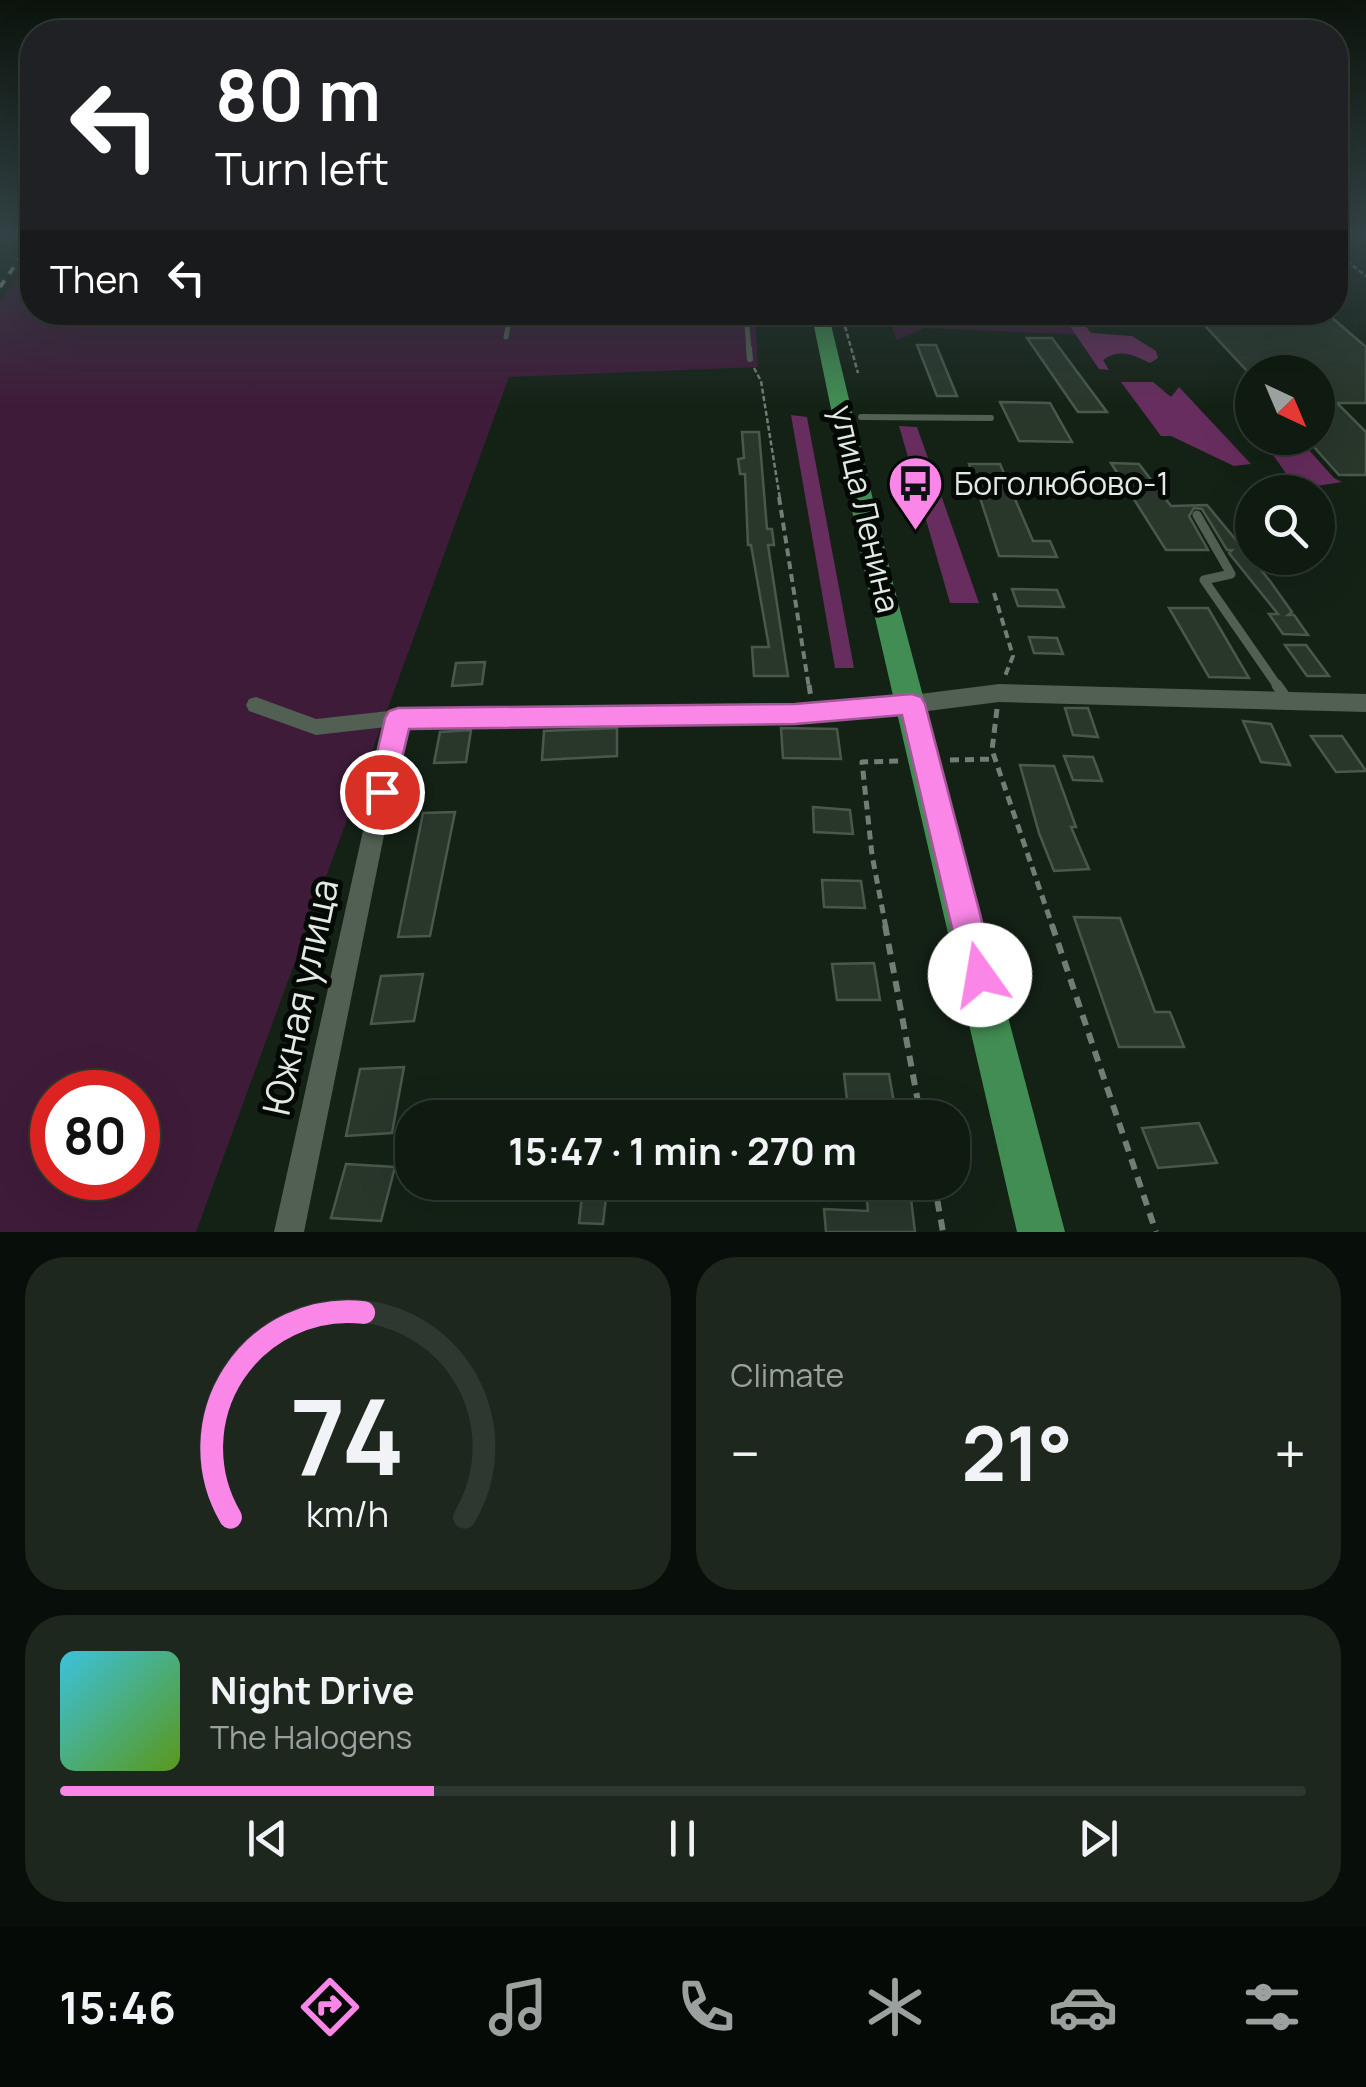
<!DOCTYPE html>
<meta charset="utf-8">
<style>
:root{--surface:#0f1a10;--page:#1d271e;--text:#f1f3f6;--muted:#9ba19f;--line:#2f3830;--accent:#fa87e8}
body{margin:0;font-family:Manrope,sans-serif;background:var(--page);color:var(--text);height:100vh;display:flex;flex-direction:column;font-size:38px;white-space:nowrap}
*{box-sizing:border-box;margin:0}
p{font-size:32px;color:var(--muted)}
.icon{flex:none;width:55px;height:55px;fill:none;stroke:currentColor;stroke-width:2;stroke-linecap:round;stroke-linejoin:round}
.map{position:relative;height:1232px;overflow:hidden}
.sheet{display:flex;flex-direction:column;gap:25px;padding:25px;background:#080e09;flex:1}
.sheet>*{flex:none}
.hud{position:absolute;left:20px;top:20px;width:1328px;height:305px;border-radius:40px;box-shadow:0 10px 40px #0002,0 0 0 2px var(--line);background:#202124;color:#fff;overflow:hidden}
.needle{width:65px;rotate:136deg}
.controls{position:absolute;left:1235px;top:355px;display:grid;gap:20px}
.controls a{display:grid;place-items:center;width:100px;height:100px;border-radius:50%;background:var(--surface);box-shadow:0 10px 40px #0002,0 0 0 2px var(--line);font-size:50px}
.speed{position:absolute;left:30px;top:1070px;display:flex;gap:20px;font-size:50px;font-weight:700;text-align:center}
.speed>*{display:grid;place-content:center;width:130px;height:130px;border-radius:50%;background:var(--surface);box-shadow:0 10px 40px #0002,0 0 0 2px var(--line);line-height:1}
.speed .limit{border:15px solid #d22;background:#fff;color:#111}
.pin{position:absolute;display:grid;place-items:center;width:85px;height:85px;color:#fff;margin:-42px;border:5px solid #fff;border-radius:50%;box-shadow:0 2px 10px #0007}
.me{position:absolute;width:110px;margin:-55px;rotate:347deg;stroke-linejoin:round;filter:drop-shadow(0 0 8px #0008)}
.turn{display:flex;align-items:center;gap:35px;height:210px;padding:0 30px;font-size:45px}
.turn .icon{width:130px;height:130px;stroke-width:2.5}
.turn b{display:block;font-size:70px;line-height:85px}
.then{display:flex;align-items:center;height:95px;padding:0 30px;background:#0003;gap:20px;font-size:38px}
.big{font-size:75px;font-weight:700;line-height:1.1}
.sheet .tile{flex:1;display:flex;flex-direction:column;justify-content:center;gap:15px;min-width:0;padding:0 35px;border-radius:40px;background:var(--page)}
.sheet .dial{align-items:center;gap:0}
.dial svg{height:260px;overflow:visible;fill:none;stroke:var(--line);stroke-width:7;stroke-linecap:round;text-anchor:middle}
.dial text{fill:var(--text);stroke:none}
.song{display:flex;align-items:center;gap:30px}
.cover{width:120px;height:120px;border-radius:15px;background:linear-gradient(135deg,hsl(190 70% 55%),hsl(90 70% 35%))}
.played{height:10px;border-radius:5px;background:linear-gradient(90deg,var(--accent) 30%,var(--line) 30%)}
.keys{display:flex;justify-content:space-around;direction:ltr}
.heat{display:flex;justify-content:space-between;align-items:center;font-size:55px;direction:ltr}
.sheet .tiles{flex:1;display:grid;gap:25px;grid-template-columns:1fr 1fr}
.tile:last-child{grid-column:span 2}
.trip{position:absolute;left:395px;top:1100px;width:575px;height:100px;border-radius:40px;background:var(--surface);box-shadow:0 10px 40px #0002,0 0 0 2px var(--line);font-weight:700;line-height:100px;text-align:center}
.tabs{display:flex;height:160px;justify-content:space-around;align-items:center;background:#060a06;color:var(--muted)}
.tabs .icon{width:70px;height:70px}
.tabs .current{color:var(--accent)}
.tabs b{font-size:45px;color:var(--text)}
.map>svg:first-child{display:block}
.green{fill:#3f1b3a;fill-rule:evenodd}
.forest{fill:#672d5e}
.building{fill:#29372b;stroke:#49584b;stroke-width:2.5}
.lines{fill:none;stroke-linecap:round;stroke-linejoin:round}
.path-far3{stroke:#727d73;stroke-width:2.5;stroke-dasharray:5 2.5;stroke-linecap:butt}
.path-far2{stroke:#727d73;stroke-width:4;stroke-dasharray:8 5;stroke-linecap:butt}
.path-far1{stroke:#727d73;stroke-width:5;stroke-dasharray:9 6;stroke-linecap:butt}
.path{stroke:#727d73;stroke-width:6;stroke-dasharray:11 8;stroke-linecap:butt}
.service-far3{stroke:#516053;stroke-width:5}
.service-far2{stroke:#516053;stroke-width:6}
.service-far1{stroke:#516053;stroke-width:9}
.service{stroke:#516053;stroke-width:11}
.minor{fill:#516053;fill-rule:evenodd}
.tertiary{fill:#516053;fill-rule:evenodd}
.trunk{fill:#428d53;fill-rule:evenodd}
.rail{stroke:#a5b0a7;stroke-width:4;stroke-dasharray:8 8;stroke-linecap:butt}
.route{fill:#fa87e8;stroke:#a25897;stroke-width:2.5}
.labels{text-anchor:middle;stroke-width:10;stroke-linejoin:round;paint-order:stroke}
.poi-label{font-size:32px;fill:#e2ebe3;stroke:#050905;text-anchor:start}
.street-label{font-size:32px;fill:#e2ebe3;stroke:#050905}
.near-street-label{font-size:38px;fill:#e2ebe3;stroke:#050905}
</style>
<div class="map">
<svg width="1366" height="1232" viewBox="0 0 1366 1232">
<rect width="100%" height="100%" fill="#142216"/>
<g class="green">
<path d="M32,256V312L755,313L758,367L509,377L196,1232H0V302ZM52,1092H138V1178H52Z"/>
<path d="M886,313H1071L1087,335L924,328L897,340Z"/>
</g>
<g class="forest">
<path d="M1065,313L1076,314L1091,333L1132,336L1156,351L1158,358L1150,363C1134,355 1119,348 1103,360L1109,370L1099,369L1067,322Z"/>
<path d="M1121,382H1153L1171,397L1179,387L1251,464L1234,466L1171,436H1161Z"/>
<path d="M791,415L807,417L854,668H835Z"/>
<path d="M899,426L917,427L979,603H950Z"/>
<path d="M1261,438H1298L1334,478L1342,482L1310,487L1311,492H1299Z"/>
</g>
<g class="building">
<path d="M1194,314L1330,316L1366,347V403H1337L1366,432V475H1339L1306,438H1318V368L1266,367L1271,372H1248Z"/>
<path d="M1027,338H1052L1107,412H1078Z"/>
<path d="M917,345H936L957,396H937Z"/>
<path d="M1000,402L1050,403L1072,442L1019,441Z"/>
<path d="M742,432H759L767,529H772L774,545H768L788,676H754L752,647H769L751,545H748L745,474H740L738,459L744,458Z"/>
<path d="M1111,463L1139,464L1171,506L1207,505L1270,581L1292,612L1288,615H1294L1308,635L1283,634L1269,614H1278L1229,553L1232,550H1227L1202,509L1194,508L1189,516L1208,550H1166Z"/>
<path d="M969,464H1000L1033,541H1050L1057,557L999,556Z"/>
<path d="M1012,589L1057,590L1064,607L1018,606Z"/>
<path d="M1169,608H1208L1249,678L1209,677Z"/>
<path d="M1029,637L1057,638L1063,654L1034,653Z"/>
<path d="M1285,645H1306L1329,676H1307Z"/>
<path d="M485,662L482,684L452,686L456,663Z"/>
<path d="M1065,708H1088L1098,737L1073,735Z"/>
<path d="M1243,721L1271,724L1290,765L1261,762Z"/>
<path d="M617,728V756L542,760L544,731Z"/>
<path d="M781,728L837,729L841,759L783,758Z"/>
<path d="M471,730L466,762L434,763L440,732Z"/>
<path d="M1311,736H1342L1366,771L1336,772Z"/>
<path d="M1064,756L1093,757L1102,781L1073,780Z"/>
<path d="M1020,765L1054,766L1076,827H1071L1089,869L1054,871L1039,833Z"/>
<path d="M813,807L850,810L853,834L814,832Z"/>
<path d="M455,812L430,936L398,937L423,813Z"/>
<path d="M822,880L861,881L865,908L824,907Z"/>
<path d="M1074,917L1120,918L1155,1012H1170L1184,1047H1119Z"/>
<path d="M874,963L880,1000H837L832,964Z"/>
<path d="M423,974L414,1021L371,1024L381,976Z"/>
<path d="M404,1067L392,1133L346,1136L360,1069Z"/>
<path d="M844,1074H889L895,1109H848Z"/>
<path d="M1199,1123L1217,1163L1158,1168L1142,1128Z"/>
<path d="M346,1164L395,1167L381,1221L331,1218Z"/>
<path d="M865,1182H909L915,1232H826L824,1209L868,1211Z"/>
<path d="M582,1196L606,1198L603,1224L579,1223Z"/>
</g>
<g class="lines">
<g class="path-far3">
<path d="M1335,252L1366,276"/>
<path d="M841,312L858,373"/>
<path d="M754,368L761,381L780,499"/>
</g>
<g class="path-far2">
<path d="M779,497L809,688"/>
<path d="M994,593L1013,656L1005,676"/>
</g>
<g class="path-far1">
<path d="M809,685L811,698"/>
<path d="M997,709L992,750L1053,928"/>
<path d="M950,760L995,759"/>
<path d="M886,928L872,855L862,762L900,761"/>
</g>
<g class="path">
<path d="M885,925L921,1118"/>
<path d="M1052,925L1156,1232"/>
<path d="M934,1182L943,1232"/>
</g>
<g class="service-far3">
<path d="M746,312L749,351"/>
<path d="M506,337L511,312"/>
</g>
<g class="service-far2">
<path d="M749,348L750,359"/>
<path d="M861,417L991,418"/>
</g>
<path class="service-far1" d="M1197,515L1231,574L1204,580L1279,688"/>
<path class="service" d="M1277,685L1286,698"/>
<path class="minor" d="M912,696L919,698L922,704L919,710L912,712L795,722L406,726L304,1232H274L386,727L316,735L249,711L246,705L249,699L256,697L316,719L398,710L795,706Z"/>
<path class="tertiary" d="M999,684L1366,694V712L999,702L912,713L904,710L901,704L904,698L912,695Z"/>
<path class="trunk" d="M811,312H828L893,583L1065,1232H1017L867,583Z"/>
<path class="rail" d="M0,287L32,241"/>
</g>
<linearGradient id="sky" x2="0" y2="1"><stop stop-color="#0b130c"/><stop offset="0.58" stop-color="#344447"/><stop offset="1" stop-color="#344447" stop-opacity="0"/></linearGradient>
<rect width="1366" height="405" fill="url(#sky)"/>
<path class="route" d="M912,694L921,697L925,704L996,975L991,987L980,992L968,987L963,975L902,715L795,724L409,729L392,800L382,804L372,800L368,792L385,718L389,711L398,708L795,704Z"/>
<defs>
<symbol id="bus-pin" viewBox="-11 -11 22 30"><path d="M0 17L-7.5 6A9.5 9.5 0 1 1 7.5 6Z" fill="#fa87e8" stroke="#050905"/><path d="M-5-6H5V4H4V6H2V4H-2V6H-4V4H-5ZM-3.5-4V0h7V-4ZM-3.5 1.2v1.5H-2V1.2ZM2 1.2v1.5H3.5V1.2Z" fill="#111"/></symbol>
</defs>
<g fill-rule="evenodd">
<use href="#bus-pin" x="884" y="452" width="63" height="86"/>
</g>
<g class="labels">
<g class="poi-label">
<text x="954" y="495">Боголюбово-1</text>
</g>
<g class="street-label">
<text transform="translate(865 509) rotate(77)" y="11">улица Ленина</text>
</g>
<g class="near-street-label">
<text transform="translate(301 997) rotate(-78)" y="13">Южная улица</text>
</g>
</g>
</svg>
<div class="controls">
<a><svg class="needle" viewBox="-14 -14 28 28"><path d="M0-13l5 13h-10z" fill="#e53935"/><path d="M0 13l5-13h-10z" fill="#9ba19f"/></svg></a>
<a><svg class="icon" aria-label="search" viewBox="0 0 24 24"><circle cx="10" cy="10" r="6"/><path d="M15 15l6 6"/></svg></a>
</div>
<div class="speed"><div class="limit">80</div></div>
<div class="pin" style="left:382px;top:792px;background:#d93025"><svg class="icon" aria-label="arrive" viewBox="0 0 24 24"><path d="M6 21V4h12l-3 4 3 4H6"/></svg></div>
<svg class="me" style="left:980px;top:975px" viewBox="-20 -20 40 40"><circle r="19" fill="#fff"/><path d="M0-13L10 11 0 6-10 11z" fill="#fa87e8"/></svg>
<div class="trip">15:47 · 1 min · 270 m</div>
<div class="hud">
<div class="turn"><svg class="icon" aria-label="left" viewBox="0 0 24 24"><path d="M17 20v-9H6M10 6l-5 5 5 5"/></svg><div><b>80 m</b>Turn left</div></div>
<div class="then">Then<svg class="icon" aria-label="left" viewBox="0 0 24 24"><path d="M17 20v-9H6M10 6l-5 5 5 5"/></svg></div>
</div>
</div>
<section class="sheet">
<div class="tiles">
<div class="tile dial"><svg viewBox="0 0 100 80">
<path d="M14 69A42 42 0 1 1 86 69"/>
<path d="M14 69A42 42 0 0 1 55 6" stroke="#fa87e8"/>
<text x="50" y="56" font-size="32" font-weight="700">74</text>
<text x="50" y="72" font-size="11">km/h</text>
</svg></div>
<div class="tile"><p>Climate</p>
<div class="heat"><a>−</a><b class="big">21°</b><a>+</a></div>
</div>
<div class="tile">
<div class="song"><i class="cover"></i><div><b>Night Drive</b><p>The Halogens</p></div></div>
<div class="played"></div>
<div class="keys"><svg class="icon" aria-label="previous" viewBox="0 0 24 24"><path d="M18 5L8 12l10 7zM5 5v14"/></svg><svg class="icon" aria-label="pause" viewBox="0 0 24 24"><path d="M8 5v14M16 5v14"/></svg><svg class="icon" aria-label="next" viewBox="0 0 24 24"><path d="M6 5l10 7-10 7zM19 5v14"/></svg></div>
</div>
</div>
</section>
<nav class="tabs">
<b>15:46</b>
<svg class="icon current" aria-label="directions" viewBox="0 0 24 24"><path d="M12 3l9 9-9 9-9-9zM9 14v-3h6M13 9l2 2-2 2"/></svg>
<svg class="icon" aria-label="music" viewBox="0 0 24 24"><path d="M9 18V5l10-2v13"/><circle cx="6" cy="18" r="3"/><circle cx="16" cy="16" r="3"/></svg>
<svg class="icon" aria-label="phone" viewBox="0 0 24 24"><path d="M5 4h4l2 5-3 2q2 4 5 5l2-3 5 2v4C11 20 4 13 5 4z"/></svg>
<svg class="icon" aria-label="climate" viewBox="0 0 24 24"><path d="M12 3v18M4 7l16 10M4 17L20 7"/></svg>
<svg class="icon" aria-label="car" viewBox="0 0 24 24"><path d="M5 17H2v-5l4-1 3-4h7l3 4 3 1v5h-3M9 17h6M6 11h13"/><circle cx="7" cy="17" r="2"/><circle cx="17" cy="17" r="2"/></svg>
<svg class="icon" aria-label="filters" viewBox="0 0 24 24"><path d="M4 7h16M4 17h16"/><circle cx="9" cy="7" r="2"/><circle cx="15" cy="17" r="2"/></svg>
</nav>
